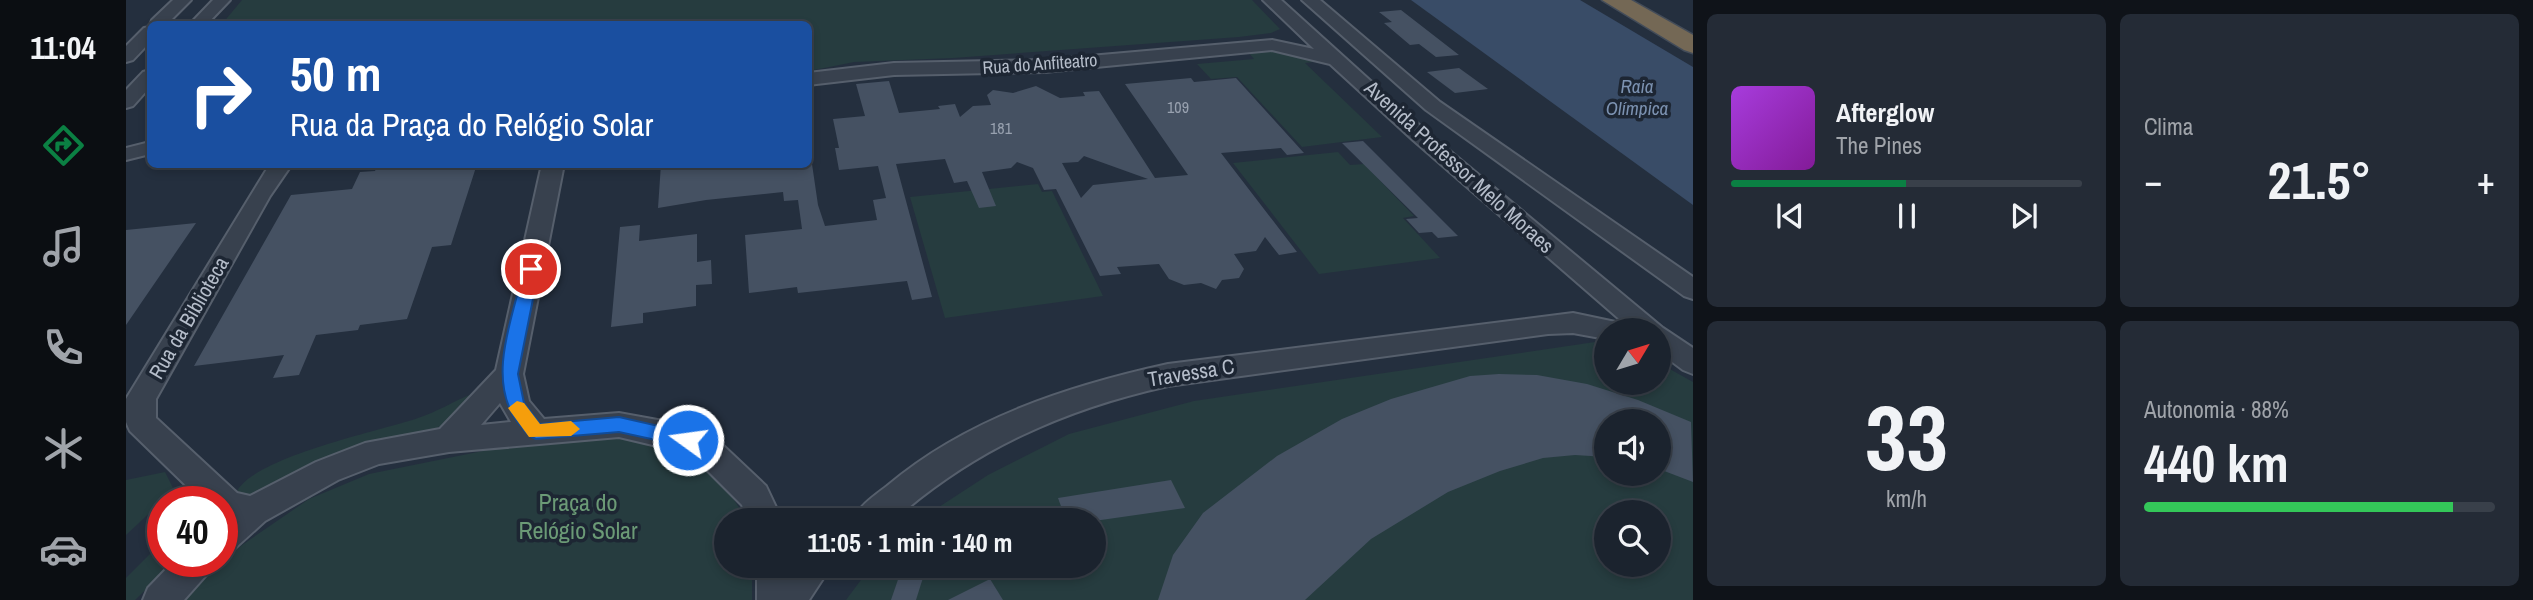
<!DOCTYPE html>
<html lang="pt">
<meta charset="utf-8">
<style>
:root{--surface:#1b232e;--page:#242b36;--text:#f1f3f6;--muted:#a0a4aa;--line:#39404a;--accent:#0b8043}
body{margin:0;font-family:"Archivo Narrow",sans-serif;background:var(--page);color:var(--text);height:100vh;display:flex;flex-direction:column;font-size:26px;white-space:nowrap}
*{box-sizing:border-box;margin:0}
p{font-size:23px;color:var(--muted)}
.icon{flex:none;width:38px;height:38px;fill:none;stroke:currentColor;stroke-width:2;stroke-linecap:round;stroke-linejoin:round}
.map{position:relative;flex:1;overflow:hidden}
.panel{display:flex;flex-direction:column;gap:14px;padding:14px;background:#0f1319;width:840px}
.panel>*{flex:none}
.hud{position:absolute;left:21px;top:21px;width:665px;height:147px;border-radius:10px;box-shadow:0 4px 10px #0003,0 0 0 2px var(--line);background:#1a4fa0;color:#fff;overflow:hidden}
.needle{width:46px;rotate:52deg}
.buttons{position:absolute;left:1468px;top:318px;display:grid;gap:14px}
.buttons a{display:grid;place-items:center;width:77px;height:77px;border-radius:50%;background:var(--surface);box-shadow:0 4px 10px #0003,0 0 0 2px var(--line);font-size:35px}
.speed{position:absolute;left:21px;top:486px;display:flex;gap:14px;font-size:35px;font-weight:700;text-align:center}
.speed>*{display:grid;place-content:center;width:91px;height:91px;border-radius:50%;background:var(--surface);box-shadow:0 4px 10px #0003,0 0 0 2px var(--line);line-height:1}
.speed .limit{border:10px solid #d22;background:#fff;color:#111}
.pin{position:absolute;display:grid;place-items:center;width:60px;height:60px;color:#fff;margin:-30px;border:4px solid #fff;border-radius:50%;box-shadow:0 2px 7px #0007}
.me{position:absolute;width:77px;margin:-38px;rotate:284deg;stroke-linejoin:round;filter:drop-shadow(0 0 5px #0008)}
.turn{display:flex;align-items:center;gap:24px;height:147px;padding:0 28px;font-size:32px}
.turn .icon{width:91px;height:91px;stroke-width:2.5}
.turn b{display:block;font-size:49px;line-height:60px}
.big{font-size:52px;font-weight:800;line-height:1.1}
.panel .tile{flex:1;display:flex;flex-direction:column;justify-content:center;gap:10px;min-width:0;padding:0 24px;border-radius:10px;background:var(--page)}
.panel .dial{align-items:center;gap:0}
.dial b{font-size:91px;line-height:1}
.song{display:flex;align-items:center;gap:21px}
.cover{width:84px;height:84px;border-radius:10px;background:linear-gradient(135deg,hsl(280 70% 55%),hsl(290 70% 35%))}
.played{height:7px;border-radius:4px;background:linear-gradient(90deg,var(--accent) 50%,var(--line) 50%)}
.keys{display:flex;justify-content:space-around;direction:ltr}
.heat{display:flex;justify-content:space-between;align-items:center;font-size:38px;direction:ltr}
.charge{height:10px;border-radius:5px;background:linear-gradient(90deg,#34c759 88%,var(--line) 0)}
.panel .tiles{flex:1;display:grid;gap:14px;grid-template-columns:repeat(2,1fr)}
.trip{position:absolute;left:588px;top:508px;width:392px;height:70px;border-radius:35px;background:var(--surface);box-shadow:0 4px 10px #0003,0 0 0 2px var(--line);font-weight:800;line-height:70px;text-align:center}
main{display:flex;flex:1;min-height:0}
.tab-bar{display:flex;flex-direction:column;width:126px;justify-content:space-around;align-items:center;background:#0b0e12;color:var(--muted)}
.tab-bar .icon{width:49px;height:49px}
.tab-bar .current{color:var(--accent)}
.tab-bar b{font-size:32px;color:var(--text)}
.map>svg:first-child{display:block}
.green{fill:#263c3f;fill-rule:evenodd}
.water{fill:#394c67}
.building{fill:#455162;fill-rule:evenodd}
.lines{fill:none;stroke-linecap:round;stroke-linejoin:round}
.minor-casing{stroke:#565f6c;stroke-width:4}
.highway-casing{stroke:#434c59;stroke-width:3}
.minor{fill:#38414e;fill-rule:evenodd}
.highway{fill:#746855;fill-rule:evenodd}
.route{fill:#1a73e8;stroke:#114b97;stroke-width:2}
.slow{fill:#f59e0b}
.labels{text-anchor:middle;stroke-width:7;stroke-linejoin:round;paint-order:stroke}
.far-number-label{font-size:16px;fill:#98a1af}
.far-street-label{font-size:18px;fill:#b4bcc9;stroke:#1d2633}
.far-water-label{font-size:19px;font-style:italic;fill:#7c92b1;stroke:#1d2633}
.street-label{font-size:21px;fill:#b4bcc9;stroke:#1d2633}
.near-park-label{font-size:24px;fill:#6b9a76;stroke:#1d2633}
</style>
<main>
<nav class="tab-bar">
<b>11:04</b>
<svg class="icon current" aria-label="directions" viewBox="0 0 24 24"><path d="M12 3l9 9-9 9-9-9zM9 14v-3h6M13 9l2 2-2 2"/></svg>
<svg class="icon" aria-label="music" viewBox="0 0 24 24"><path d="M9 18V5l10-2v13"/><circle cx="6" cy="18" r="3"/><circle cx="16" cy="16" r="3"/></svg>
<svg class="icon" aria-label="phone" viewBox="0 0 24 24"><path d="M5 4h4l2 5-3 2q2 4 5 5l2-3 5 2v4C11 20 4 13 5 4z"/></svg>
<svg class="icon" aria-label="climate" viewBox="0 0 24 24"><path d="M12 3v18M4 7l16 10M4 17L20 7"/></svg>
<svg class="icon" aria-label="car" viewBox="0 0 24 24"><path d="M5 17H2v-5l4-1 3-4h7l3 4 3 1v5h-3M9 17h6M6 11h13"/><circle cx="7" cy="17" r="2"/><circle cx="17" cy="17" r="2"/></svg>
</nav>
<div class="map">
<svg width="1567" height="600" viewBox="0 0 1567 600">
<rect width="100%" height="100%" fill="#242f3e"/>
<g class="green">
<path d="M116,0H1126L1154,29L1145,33L1113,37L827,58L728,62L683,71L682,24H96Z"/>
<path d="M1155,50L1194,61L1179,63L1256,137L1176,147L1111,77L1085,79L1071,64L1128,59L1123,53Z"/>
<path d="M1212,152L1224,165L1238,164L1288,216L1277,218L1314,258L1193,274L1107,163Z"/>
<path d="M912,184L916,192L926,191L977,296L819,318L784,197Z"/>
<path d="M1469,342L1480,344V383H1533V363L1567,382V600H720L746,565H968V520H793L862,475L943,434L1068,401ZM1480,422H1533V474H1480ZM1480,513H1533V565H1480Z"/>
<path d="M346,394L353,396L320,424L134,499L109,497C115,459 259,430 292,418C311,412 328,401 346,394Z"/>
<path d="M451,432C526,439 583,447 620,520H600V565H626V600H57L106,552L183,499L243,474Z"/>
<path d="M39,472L48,490L0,535V480Z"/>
<path d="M37,541V562H48L9,600H0V578Z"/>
</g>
<path class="water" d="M1285,0H1454L1567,67V205Z"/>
<g class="building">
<path d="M1275,10L1333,55L1310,57L1293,44L1284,45L1258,23L1266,22L1253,12Z"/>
<path d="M1333,68L1362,89L1329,93L1301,72Z"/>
<path d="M1065,78L1068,82L1110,78L1178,153L1161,155L1155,148L1095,153L1171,252L1153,255L1139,237L1130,251L1108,254L1118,269L1113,278L1096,280L1090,289L1075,283L1058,285L1043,279L1033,264L991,267L995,274L974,276L930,189L918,190L907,168L891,162L885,168L856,172L870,206L853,208L841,181L828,183L819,159L770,164L806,297L786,300L781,281L672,293L671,287L623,293L619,235L676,229L672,200L658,201L657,192L580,200L532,208L535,164H686L692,205L699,226L751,220L747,200L760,198L752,166L713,170L709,148H713L707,119L739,116L730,84L763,81L773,113L814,109L812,106L829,104L834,117L847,106L865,105L861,95L867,90L887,93L910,86L934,98L959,96L957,92L973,91L1029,178L1062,175L999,84ZM958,156L1022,179L967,185L955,198L936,163L952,162Z"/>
<path d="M1237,141L1332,236L1312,238L1306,232L1293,233L1280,219L1292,218L1216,143Z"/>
<path d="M252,164H351L325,245L306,247L281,319L234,325L232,330L190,335L173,375L147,378L158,355L68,366L165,195L226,189L234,172L249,171Z"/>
<path d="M70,223L0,325V230Z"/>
<path d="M514,225L513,241L571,234V262L585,260L586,284L570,285V306L517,313V323L485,327L494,227Z"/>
<path d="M1373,374L1411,375L1461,384L1512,400L1565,422L1567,482L1533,469V422H1480V457L1449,455L1417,458L1374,471L1322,492L1245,539L1179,600H1032L1047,555L1077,513L1151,456L1216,419L1265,399L1344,376Z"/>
<path d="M1045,480L1059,508L968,521L940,520L932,498Z"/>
<path d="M777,565H801L790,600H765Z"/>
<path d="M864,579L877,600H822Z"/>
</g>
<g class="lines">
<defs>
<g id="minor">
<path d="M47,0H65L41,24L24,26L26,20Z"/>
<path d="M87,0H104L81,24H64Z"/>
<path d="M1137,0H1155L1301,132L1537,328L1567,348V374L1557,370L1533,352V331H1507L1287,140L1204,64L1146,50L918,72L768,75L682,85V73L768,63L918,60L1146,40L1188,49Z"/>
<path d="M1176,0H1194L1314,102L1567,277V299L1558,296L1300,110Z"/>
<path d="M24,27V42L7,60L0,62V46L18,28Z"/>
<path d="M24,70V87L7,106L0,108V90L17,72Z"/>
<path d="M24,142V154L0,160V148Z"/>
<path d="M144,164H166L144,196L30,399V418L111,493L124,496L190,462L239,443L314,429L370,370L416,164H438L397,374L403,401L418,419L493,413L548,423L587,436L640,486L656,520H622L616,505L565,454L493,437L323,452L253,464L212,480L139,521L108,549L96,553V502H77L4,431L0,422V399ZM374,403L385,422L355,425Z"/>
<path d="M1447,313L1499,324L1502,331H1480V339L1447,333L1422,334L1042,386C939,409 848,449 768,520H727C734,505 748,496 761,486C840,419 942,386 1042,364Z"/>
<path d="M47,562H87L82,573L58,600H17L22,588Z"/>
<path d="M631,565H706L683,600H631Z"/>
</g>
<path id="highway" d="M1476,0H1505L1567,35V53L1558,50Z"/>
</defs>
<use href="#minor" class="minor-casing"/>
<use href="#highway" class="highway-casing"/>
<use href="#minor" class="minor"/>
<use href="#highway" class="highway"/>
</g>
<path class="route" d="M405,264L413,269L392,374L398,403L414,424L493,417L568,434L571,440L568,445L562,447L493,432L410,439C401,436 397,428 391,421C360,379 387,316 398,269Z"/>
<path class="slow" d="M391,401L398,403L414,424L445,421L454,429L445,436L403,437L382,408Z"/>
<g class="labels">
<g class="far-number-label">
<text x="1052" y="113">109</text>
<text x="875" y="134">181</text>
</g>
<g class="far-street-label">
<text transform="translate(914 64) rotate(-4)" y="6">Rua do Anfiteatro</text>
</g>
<g class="far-water-label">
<text x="1511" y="93">Raia<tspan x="1511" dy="22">Olímpica</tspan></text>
</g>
<g class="street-label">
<text transform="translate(1333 167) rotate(42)" y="7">Avenida Professor Melo Moraes</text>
<text transform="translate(63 318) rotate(-60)" y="7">Rua da Biblioteca</text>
<text transform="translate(1065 373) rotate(-9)" y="7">Travessa C</text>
</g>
<g class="near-park-label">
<text x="452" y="511">Praça do<tspan x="452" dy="28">Relógio Solar</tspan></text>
</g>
</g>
</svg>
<div class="buttons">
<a><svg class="needle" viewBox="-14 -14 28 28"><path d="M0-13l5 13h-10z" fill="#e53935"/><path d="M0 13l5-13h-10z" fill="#a0a4aa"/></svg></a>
<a><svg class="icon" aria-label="sound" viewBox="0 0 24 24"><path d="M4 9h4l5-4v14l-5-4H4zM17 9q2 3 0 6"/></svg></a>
<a><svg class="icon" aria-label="search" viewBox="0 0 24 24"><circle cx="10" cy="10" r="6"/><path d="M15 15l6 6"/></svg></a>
</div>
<div class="speed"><div class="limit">40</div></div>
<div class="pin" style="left:405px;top:269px;background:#d93025"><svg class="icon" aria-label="arrive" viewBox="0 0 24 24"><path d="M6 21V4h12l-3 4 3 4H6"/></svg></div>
<svg class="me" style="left:562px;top:440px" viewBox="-20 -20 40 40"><circle r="17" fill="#1a73e8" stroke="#fff" stroke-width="3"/><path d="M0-11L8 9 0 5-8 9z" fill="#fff"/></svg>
<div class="trip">11:05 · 1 min · 140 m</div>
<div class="hud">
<div class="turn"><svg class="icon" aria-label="right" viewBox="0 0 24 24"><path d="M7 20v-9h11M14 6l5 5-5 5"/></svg><div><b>50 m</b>Rua da Praça do Relógio Solar</div></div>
</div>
</div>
<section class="panel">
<div class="tiles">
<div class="tile">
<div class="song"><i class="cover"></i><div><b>Afterglow</b><p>The Pines</p></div></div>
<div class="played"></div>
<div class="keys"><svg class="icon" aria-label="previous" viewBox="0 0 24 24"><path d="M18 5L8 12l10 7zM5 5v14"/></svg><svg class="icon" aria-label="pause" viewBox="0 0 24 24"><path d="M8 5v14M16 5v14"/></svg><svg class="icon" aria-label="next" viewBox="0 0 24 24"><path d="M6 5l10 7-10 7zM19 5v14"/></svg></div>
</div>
<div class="tile"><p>Clima</p>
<div class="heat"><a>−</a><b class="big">21.5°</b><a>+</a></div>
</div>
<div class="tile dial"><b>33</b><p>km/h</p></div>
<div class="tile"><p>Autonomia · 88%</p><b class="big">440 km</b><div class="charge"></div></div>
</div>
</section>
</main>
